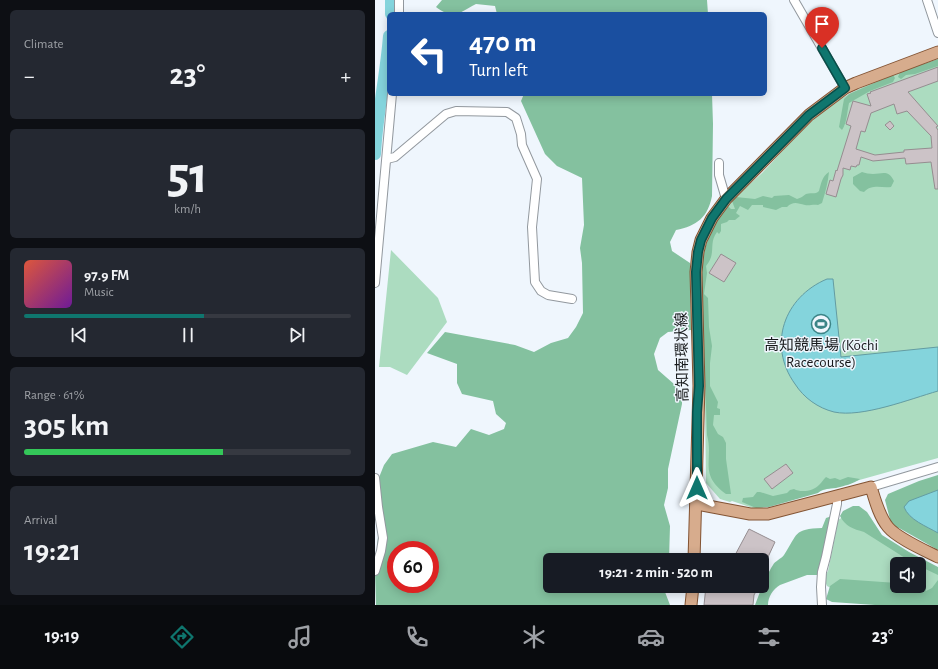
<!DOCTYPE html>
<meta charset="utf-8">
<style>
:root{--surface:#171b24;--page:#242831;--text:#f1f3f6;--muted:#9ea1a6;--line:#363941;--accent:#0f766e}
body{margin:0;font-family:"Alegreya Sans","Noto Sans JP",sans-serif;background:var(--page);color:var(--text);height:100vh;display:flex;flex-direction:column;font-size:15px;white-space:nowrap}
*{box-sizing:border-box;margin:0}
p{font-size:13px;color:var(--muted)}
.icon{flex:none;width:22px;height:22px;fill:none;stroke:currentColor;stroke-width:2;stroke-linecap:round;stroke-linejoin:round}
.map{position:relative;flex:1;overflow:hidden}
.sheet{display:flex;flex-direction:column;gap:10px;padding:10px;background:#0d0f14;width:375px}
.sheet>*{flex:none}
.hud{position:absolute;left:12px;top:12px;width:380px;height:84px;border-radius:6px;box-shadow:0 2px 10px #0003;background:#1a4fa0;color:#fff;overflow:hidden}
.tools{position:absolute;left:515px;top:557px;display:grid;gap:8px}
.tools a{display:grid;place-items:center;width:36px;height:36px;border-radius:6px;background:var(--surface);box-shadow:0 2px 10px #0003;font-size:20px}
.speed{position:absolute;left:12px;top:541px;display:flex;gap:8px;font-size:20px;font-weight:700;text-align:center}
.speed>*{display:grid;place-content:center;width:52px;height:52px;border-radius:50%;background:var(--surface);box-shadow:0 2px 10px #0003;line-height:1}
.speed .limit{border:6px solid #d22;background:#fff;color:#111}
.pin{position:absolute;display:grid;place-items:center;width:34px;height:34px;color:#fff;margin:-41px -17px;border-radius:50% 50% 50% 0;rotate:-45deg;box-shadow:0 0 4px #0007}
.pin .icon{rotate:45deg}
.me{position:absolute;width:44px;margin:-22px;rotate:0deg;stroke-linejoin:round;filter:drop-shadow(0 0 3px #0008)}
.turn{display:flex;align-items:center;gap:14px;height:84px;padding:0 16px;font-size:18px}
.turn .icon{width:52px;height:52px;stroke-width:2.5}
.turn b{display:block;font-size:28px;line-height:34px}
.big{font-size:30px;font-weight:700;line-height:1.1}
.sheet .tile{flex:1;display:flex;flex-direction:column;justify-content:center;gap:6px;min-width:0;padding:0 14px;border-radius:6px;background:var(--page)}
.sheet .dial{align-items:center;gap:0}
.dial b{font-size:52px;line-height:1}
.song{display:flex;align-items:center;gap:12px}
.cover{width:48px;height:48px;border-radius:6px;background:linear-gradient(135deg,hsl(10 70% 55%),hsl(280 70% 35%))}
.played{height:4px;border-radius:2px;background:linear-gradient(90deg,var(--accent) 55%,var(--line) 55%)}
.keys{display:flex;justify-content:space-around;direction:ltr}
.heat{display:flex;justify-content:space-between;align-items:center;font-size:22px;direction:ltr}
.charge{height:6px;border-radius:3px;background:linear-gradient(90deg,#34c759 61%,var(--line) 0)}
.trip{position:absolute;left:168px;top:553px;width:226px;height:40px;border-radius:6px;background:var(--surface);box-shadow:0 2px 10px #0003;font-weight:700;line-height:40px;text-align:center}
.tabs{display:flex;height:64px;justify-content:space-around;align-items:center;background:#090b0e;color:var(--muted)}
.tabs .icon{width:28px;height:28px}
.tabs .selected{color:var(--accent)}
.tabs b{font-size:18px;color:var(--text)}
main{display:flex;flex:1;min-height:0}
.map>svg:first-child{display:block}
.green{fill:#acdcc0;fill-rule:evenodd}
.forest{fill:#84c19f;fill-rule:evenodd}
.water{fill:#84d4dc;stroke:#639ca2}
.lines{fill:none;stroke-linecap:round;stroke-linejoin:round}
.river{stroke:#84d4dc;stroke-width:12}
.building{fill:#ccc3c7;stroke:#958d90;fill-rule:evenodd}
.minor-casing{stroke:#92989e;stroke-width:10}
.major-casing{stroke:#835434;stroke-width:13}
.minor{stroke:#fff;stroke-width:8}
.major{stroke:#d7ac8d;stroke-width:11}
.route-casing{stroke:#0a4d48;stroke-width:10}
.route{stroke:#0f766e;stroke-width:7}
.labels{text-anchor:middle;stroke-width:3;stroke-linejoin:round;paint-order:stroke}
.poi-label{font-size:15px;fill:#17191b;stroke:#eff6fd}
.street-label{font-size:15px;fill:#17191b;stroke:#eff6fd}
</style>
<main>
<section class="sheet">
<div class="tile"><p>Climate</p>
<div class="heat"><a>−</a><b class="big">23°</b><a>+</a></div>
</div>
<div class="tile dial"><b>51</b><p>km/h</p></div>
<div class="tile">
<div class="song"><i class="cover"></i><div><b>97.9 FM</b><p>Music</p></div></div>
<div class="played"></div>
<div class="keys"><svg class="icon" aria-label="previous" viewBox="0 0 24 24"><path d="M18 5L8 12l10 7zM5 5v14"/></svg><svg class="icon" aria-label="pause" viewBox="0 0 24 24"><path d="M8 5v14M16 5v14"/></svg><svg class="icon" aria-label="next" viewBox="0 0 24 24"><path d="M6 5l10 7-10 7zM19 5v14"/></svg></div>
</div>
<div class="tile"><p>Range · 61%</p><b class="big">305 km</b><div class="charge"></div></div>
<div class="tile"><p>Arrival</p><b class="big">19:21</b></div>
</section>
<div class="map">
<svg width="563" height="605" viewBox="0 0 563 605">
<rect width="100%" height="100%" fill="#eff6fd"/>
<g class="green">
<path d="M563,60V458L381,509L357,501L355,502L345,499L331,483L328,259C331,248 334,236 338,227C349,205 370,189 387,173C412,147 434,119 464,100C494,81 530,72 563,60Z"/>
<path d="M16,250L63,298L72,322L32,375L15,367H4Z"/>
<path d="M468,517L476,523L563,574V595L458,589L452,586C449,580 450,576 453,571L462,526L463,520ZM522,564H544V586H522Z"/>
</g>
<g class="forest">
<path d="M67,0H332L333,14H122L120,6L101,4C83,13 80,21 61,7Z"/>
<path d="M563,59V66L540,74L531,75L526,79L523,77L525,72Z"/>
<path d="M518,75L520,78L518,82L495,91L474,103C472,112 472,123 467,130L464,127L469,99L474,94Z"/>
<path d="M149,94H337L338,124L337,196C333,217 322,226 301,230L295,242L297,251L315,263L316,330L293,332L285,338L279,354L283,370L299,384L307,398V404L293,469V488L289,505L295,526L294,560H175V586H291L290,592L295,605H1L0,572L4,525L0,515V493L1,485L9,465L17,454L58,442L81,447L96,429L114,435L129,429L131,423L121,414L118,401L87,394L82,383V364L52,353L70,332L140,345L159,352L176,343L193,338L201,327L208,313L207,263L205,248L209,225L207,178L182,166L170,154L146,101ZM21,550H55V584H21Z"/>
<path d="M454,172C453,183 450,193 447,203L443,205C438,204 434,206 430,205C422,203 418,201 412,207H407L401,210L388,207V205H377L373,210L365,206L361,213L365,216L360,220H354L352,222L346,224V231L344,234L342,232C333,244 342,253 331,266L332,273L329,294L333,298L334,327L337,346L335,363V386L343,402L342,408L345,409V415H339L338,425L343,434L348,437L351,443V459L356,494H351C323,474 339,460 332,435L327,295H328C322,264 332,229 353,206L356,209H360L357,201L361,197L380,199L388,196L397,198L399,196L414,195L422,199C426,198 428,196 431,194C436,192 440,195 444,191C446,184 447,176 454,172Z"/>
<path d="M487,172C490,173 495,174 498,174C507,174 513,169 519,181L516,187C505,188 497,184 489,192L485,191L478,184V177Z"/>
<path d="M563,475V550L524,528L517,527L510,500L513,494L544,481Z"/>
<path d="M451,477L455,479L460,478L465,480L473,477L485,479C478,484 469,486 461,488C454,489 448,488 443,493L394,507L381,508L367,502L368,498L378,497L382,492H385L398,496L412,493L415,490L419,489C426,493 439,491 444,485C447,482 448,480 451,477Z"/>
<path d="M478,506H484L492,512L507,535L534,552L563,567V575L544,566V564L538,563L489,532C478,529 470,526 465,516L468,511Z"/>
<path d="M457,516L444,575H432L405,585C398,589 393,597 393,605H380L391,576C394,573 395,569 398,565C400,561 406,559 409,555C423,534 418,529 447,528L451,518Z"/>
<path d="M465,579L522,583V586H544V581H546L551,584V591L557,588L563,580V605H500L457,602L451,599L455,586Z"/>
</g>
<g class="water">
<path d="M452,279H458L466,357L563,347V391C535,399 487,418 459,412C443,408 429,398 420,384C392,345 409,297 452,279Z"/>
<path d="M563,490V533C551,526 534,520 529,507L534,501Z"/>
</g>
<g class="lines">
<g class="river">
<path d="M16,14V0"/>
<path d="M0,154C2,114 11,75 14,36"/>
</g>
</g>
<g class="building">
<path d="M563,67V81L533,92L563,126L561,127L563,130V189H560L556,162L531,164L530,158L498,161L486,157L484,165H482L481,167L476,166L475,170L468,168V175L466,179L461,197L451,194L455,180L458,181L461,170L462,171L476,126L471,124L478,101L496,106L492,94L496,93L495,92ZM519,104L522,114L532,111L556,136L557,148L529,150V152L500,155L481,149L486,131L490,132L496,113Z"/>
<path d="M515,121L519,126L515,130L510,125Z"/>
<path d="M346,254L361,263L349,282L334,273Z"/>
<path d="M411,464L418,473L397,489L389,479Z"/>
<path d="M374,529L400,542L387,570V560H364L359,557Z"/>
<path d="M331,586H384L379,595L378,605H329Z"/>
</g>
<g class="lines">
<defs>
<g id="minor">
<path d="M419,0L470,88"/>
<path d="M552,0L563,33"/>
<path d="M24,14V0"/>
<path d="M12,159L20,157L71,114L81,111L132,112L141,118L146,134L147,145L162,179L157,227L160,282L166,291L173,295L197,299"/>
<path d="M344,163V175L351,199"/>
<path d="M0,283L17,94"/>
<path d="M0,478L3,507L8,538L6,551L0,571"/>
<path d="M496,487L563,467"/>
<path d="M447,605L446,587L447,572L451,557L462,504V496"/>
</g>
<g id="major">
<path d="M322,504L375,514H393L496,487C500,500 504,516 513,527C522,538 549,550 563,557"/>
<path d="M319,560L324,386L321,272L323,252L326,240L337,218L351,199L434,115L470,88L481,83L563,52"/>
<path d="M316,605L318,586"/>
</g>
</defs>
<use href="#minor" class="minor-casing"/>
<use href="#major" class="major-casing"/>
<use href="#minor" class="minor"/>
<use href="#major" class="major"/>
</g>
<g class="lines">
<defs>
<path id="route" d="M322,488V412L324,386L321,272L323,252L326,240L337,218L351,199L434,115L470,88L447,48"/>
</defs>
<use href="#route" class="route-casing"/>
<use href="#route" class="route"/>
</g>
<defs>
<symbol id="stadium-ring" viewBox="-11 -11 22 22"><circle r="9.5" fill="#eff6fd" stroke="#3c8487" stroke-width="1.5"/><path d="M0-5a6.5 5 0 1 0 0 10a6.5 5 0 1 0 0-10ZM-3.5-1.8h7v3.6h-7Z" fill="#3c8487"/></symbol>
</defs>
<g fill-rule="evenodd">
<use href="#stadium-ring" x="435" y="313" width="22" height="22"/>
</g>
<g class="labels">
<g class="poi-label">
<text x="446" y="350">高知競馬場 (Kōchi<tspan x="446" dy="17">Racecourse)</tspan></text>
</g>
<g class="street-label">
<text transform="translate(307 357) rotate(-91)" y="5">高知南環状線</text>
</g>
</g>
</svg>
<div class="tools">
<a><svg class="icon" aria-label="sound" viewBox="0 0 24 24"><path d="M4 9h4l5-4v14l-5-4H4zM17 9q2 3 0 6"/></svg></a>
</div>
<div class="speed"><div class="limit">60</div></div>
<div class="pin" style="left:447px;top:48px;background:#d93025"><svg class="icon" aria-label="arrive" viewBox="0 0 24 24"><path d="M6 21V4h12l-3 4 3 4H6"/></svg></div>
<svg class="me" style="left:322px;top:488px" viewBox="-20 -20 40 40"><path d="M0-17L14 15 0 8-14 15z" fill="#0f766e" stroke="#fff" stroke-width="4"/></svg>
<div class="trip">19:21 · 2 min · 520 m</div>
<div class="hud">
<div class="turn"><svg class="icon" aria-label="left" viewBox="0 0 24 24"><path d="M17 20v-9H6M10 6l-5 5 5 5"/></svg><div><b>470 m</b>Turn left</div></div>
</div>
</div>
</main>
<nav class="tabs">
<b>19:19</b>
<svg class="icon selected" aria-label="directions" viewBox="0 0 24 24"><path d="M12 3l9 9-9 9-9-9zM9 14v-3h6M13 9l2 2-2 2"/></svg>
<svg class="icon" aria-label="music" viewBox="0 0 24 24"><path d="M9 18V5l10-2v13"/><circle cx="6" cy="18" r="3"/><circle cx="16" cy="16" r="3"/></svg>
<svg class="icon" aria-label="phone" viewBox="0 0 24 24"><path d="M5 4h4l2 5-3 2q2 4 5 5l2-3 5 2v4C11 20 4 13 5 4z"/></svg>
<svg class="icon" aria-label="climate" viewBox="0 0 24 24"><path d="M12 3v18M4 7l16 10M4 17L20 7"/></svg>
<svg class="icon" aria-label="car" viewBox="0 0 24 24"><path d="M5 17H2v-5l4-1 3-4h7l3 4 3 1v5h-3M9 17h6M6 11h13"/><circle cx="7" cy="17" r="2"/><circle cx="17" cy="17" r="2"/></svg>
<svg class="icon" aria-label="filters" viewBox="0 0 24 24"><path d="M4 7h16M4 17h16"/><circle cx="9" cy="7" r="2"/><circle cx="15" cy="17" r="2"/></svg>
<b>23°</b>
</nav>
